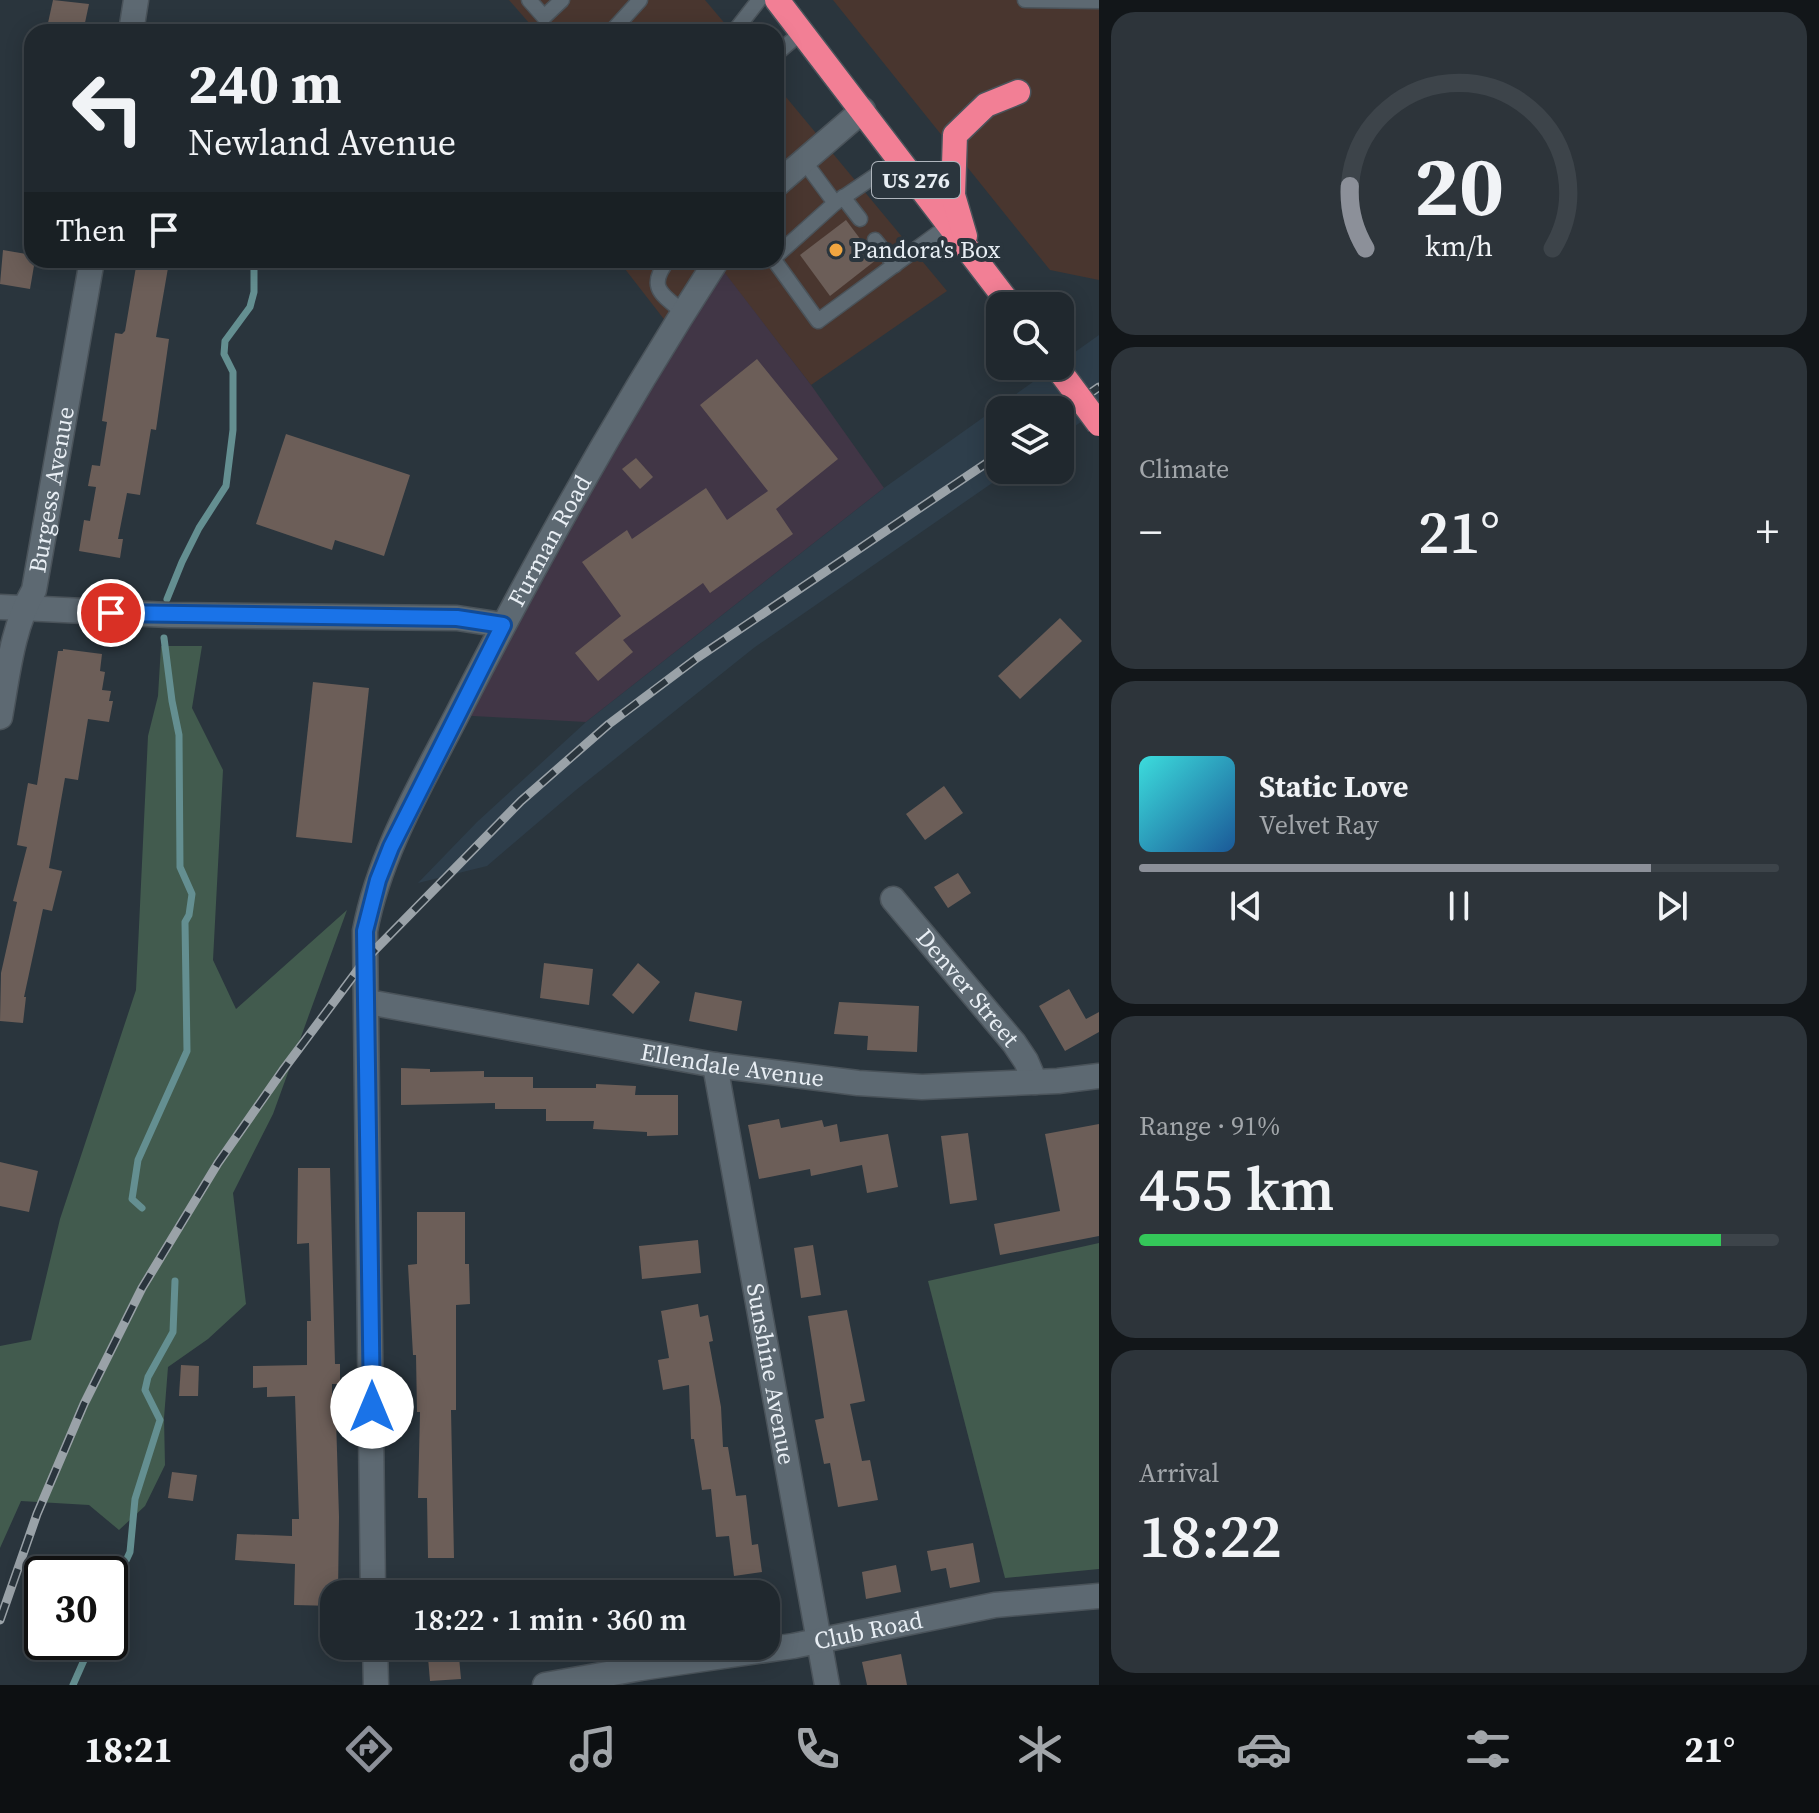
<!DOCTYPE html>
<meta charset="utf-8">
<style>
:root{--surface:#20282e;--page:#2d343a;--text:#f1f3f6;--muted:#a2a6aa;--line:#3d444a;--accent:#8c9099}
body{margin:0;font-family:"Source Serif 4",serif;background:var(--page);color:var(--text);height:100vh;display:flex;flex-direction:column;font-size:30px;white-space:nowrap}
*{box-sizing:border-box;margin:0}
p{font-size:26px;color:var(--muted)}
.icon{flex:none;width:44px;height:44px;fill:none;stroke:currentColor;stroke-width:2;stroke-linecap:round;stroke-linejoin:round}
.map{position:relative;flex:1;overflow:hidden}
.drawer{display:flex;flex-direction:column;gap:12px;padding:12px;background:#121619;width:720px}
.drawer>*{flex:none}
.banner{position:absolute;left:24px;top:24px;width:760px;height:244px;border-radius:24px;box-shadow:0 4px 20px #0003,0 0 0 2px var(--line);background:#20282e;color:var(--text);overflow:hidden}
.buttons{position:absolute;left:986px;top:292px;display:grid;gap:16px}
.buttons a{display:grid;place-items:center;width:88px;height:88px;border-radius:16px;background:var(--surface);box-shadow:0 4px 20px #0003,0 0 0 2px var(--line);font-size:40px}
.speed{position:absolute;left:24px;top:1556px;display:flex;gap:16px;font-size:40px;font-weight:700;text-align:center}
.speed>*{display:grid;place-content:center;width:104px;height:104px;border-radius:50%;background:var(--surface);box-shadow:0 4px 20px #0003,0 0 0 2px var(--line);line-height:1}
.speed .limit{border:4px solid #111;border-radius:12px;background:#fff;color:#111}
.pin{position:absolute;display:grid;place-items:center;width:68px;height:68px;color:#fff;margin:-34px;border:4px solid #fff;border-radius:50%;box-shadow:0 2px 8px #0007}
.me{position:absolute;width:88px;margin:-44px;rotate:0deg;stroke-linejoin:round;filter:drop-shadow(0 0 6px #0008)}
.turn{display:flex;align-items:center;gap:28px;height:168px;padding:0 32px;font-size:36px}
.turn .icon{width:104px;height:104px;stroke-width:2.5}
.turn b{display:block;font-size:56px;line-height:68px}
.then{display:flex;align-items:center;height:76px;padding:0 32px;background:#0003;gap:16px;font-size:30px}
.big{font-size:60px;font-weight:600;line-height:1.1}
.drawer .tile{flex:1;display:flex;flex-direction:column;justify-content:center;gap:12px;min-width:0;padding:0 28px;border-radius:24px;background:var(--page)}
.drawer .dial{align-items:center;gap:0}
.dial svg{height:208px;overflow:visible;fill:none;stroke:var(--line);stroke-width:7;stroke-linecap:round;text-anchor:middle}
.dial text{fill:var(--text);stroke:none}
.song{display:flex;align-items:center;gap:24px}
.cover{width:96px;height:96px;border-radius:12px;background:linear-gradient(135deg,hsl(180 70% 55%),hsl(210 70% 35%))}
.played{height:8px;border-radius:4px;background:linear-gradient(90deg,var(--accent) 80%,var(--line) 80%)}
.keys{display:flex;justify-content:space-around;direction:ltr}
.heat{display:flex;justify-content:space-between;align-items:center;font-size:44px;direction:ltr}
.charge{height:12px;border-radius:6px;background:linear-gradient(90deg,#34c759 91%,var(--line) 0)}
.trip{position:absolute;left:320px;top:1580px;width:460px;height:80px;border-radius:24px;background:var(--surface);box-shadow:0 4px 20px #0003,0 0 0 2px var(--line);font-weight:600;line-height:80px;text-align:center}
.tab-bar{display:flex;height:128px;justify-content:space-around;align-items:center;background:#0d1012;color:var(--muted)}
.tab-bar .icon{width:56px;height:56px}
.tab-bar .active{color:var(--accent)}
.tab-bar b{font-size:36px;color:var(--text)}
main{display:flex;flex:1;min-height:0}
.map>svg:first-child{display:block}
.commercial{fill:#49362f}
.industrial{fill:#413646}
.built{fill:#2e3e4b}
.green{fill:#425b4e}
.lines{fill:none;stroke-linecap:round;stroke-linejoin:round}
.stream{stroke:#648f91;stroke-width:7}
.building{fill:#6c5e58}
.lane-casing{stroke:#4a535a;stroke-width:17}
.street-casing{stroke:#4a535a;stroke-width:27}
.highway-casing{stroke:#4a535a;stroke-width:27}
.lane{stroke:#5d6972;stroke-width:14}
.street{stroke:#5d6972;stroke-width:24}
.highway{stroke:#f27f95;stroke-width:24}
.rail-casing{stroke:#9aa2a8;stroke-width:9}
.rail{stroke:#2a353d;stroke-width:6;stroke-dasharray:18;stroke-linecap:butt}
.highway-bridge-casing{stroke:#4a535a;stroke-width:27;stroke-linecap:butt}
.highway-bridge{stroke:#f27f95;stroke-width:24}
.route-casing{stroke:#114b97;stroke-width:20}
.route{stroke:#1a73e8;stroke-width:14}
.poi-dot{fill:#f1a640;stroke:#2a353d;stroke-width:3}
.labels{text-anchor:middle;stroke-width:8;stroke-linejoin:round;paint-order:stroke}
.shield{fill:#2a353d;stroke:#afb6bd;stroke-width:2}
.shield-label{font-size:22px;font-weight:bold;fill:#e8eef4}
.poi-label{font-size:24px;fill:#e8eef4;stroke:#2a353d;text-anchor:start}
.street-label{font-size:24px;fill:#e8eef4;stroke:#2a353d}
</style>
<main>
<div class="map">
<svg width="1099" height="1685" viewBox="0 0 1099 1685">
<rect width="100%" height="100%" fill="#2a353d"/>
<g class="commercial">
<path d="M509,0H705L732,32H537Z"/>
<path d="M833,0H1099V280L1050,270Z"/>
<path d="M776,85L947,291L811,385L715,261L670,327L618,260H776Z"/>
</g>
<path class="industrial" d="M715,260L811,385L884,488L586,722L455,715Z"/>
<path class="built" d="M1099,335V410L1060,436V410H1000V470H1011L755,647L576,790L487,866L418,883L477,822L586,722L884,488Z"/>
<g class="green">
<path d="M161,646H202L192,708L223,770L213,960L236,1009L347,910L273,1114L233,1193L246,1304L208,1339L168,1367L164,1418L165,1465L145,1506L119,1530L89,1505L21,1501L0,1548V1346L31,1340L60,1219L136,990L148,736L158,696Z"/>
<path d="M1099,1243V1569L1005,1578L928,1281Z"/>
</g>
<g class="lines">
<g class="stream">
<path d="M167,599L182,562L199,528L226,486L233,430V372L224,354L225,341L250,307L254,292V260"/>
<path d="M142,1208L132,1199L138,1160L187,1051L185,922L189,915L192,894L180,867L179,735L172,701L164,638"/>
<path d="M110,1595L130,1552L135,1499L160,1420L145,1390L148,1377L173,1332L175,1281"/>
<path d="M73,1685L92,1642"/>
</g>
</g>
<g class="building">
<path d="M53,0L89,4L83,32H46Z"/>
<path d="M846,220L876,260L830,296L800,255Z"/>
<path d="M3,250L32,255V260H35L30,289L0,284Z"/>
<path d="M137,261L168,268L156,337L169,339L156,430L151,429L140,495L127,493L118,539H123L120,558L79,551L84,520L90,521L96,487L88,486L92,465L100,466L107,422L102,421L115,333L122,334L125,331Z"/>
<path d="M757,359L838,459L776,509L793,534L710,593L703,583L623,640L633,652L598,681L575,653L621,616L582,562L627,530L632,539L706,488L727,520L768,491L700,405Z"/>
<path d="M286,434L410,475L384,556L335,540L332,550L256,524Z"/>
<path d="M636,458L653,477L640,489L622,469Z"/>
<path d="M1060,618L1082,641L1020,699L998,676Z"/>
<path d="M63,649L102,654L100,671L105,672L102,690L111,691L109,701H113L109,722L88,719L78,780L65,778L49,868L62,871L52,911L43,909L24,997H26L23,1023L0,1021L1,973L17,902L13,901L27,847L17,845L28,783L37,785L58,651H63Z"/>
<path d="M313,682L369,688L352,843L296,837Z"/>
<path d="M944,786L963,813L925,840L906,814Z"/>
<path d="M958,873L971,893L948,908L934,887Z"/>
<path d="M544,963L593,969L589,1005L540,998Z"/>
<path d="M638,963L660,982L633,1014L612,995Z"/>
<path d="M1069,989L1086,1019L1099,1012V1032L1065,1051L1039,1006Z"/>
<path d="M695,992L742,1001L737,1031L689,1021Z"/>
<path d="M839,1002L919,1006L917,1052L867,1050L868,1036L834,1034Z"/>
<path d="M401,1068L430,1069V1072L484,1071V1077H533V1088H596V1084L636,1086L635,1095H678V1135L647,1136V1132L593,1129L594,1121H546V1109H495V1103L401,1105Z"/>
<path d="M779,1119L781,1128L822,1120L824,1127L837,1124L840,1142L888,1134L898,1187L867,1193L862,1165L811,1176L810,1169L759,1179L748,1125Z"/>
<path d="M1099,1124V1236L1000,1255L994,1224L1060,1211L1045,1134Z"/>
<path d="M968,1133L977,1200L950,1204L941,1136Z"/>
<path d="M0,1162L38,1171L29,1212L0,1206Z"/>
<path d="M298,1168H330L335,1364H340V1384H332V1418H336L339,1517L338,1594H334V1606L294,1605L295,1564L235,1560L237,1534L292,1536V1519H299L295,1396L267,1397V1387L253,1388V1366L307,1365V1321H311L309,1243L297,1244Z"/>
<path d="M417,1212H465V1264H469L470,1304L456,1305V1410H451L454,1558H428L427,1498H418L420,1412H417L416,1355H413L408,1265L417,1264Z"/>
<path d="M698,1240L701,1273L642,1279L639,1246Z"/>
<path d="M813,1245L821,1295L801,1298L794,1248Z"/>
<path d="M698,1304L700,1317L708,1315L713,1341L709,1342L721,1407L723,1447H728L736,1496L746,1495L752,1545L758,1544L762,1572L734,1576L729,1536L716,1537L711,1489L702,1490L694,1439H691L689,1385L663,1390L658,1360L669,1358L661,1311Z"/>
<path d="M847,1310L865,1401L850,1404L862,1461L870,1460L878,1500L838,1507L830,1463L824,1464L815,1420L824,1418L808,1316Z"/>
<path d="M181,1365L199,1366L198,1396H179Z"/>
<path d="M172,1472L197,1475L193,1501L168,1498Z"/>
<path d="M973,1543L980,1582L950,1588L946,1568L931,1571L927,1551Z"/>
<path d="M896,1565L901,1592L866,1599L862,1572Z"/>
<path d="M427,1646H458L461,1679L430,1681Z"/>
<path d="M901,1654L907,1685H867L862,1662Z"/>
</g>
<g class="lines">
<defs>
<g id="lane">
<path d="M529,0L544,17L562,0"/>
<path d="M1025,0L1099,1"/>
<path d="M611,32L640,0"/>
<path d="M734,32L759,0"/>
<path d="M776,54L802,32"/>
<path d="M776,114V124"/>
<path d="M843,197L860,219"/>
<path d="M835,203L900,159"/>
<path d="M875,240L895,265"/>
<path d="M776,256L835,203L804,161"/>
<path d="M668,260C647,287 661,294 683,312"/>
<path d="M774,260L818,321L949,225"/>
</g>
<g id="street">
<path d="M131,32L136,0"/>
<path d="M776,185L863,110"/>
<path d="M0,607L169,615L457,618L503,625"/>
<path id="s1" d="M0,717C8,673 12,628 34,590L92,260"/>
<path id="s2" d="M893,899L1014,1043L1026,1061L1035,1082"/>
<path id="s3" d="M368,1002L715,1065L858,1083L922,1087L1058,1081L1099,1076"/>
<path id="s4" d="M715,1065L827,1685"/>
<path id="s5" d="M373,1594L365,931C380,850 426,776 463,703C541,551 624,404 717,260"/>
<path d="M375,1646L376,1685"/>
<path id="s6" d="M545,1685L641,1668L793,1646L995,1605L1099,1596"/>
</g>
<g id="highway">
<path d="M777,0L1011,306"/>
<path d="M965,236L953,195L955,135L986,105L1018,92"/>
</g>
</defs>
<use href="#lane" class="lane-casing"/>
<use href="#street" class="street-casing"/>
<use href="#highway" class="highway-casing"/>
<use href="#lane" class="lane"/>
<use href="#street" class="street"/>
<use href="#highway" class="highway"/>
<defs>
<g id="rail">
<path d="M1060,414L1099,387"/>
<path d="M0,1620L37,1514L84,1404L142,1288L218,1163L283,1070L366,959L521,801L609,724L697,658L1000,454"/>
</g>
</defs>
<use href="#rail" class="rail-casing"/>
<use href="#rail" class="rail"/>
<defs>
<path id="highway-bridge" d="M1056,366L1099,424"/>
</defs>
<use href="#highway-bridge" class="highway-bridge-casing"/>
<use href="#highway-bridge" class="highway-bridge"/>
</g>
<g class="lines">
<defs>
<path id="route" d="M111,613L457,618L503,625L391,847L378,880L365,931L372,1407"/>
</defs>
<use href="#route" class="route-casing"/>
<use href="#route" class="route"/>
</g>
<circle class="poi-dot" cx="836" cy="250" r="8"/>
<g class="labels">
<rect class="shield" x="872" y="162" width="88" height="36" rx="6"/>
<g class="shield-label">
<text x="916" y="188">US 276</text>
</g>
<g class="poi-label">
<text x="852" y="258">Pandora's Box</text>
</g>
<g class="street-label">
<text dy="8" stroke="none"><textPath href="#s1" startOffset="234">Burgess Avenue</textPath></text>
<text dy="8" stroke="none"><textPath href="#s5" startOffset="1096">Furman Road</textPath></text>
<text dy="8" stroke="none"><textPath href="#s2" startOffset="116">Denver Street</textPath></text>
<text dy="8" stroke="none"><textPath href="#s3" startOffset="370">Ellendale Avenue</textPath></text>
<text dy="8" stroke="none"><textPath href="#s4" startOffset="314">Sunshine Avenue</textPath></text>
<text dy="8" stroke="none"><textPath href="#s6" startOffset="328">Club Road</textPath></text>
</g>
</g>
</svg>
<div class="buttons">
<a><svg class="icon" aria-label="search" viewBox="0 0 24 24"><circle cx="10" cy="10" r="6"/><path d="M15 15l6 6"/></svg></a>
<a><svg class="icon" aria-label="layers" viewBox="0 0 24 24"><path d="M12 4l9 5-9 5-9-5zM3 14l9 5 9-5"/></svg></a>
</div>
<div class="speed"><div class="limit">30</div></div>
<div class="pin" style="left:111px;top:613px;background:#d93025"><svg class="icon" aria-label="arrive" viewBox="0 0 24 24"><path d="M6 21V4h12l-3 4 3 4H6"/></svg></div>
<svg class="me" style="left:372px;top:1407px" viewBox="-20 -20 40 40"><circle r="19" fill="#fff"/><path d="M0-13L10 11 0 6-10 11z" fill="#1a73e8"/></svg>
<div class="trip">18:22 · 1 min · 360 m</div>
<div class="banner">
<div class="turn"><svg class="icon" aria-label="left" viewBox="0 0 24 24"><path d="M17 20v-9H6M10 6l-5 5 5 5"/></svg><div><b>240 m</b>Newland Avenue</div></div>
<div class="then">Then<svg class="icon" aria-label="arrive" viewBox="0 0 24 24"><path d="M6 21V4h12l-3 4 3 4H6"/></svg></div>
</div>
</div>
<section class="drawer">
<div class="tile dial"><svg viewBox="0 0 100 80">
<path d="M14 69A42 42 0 1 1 86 69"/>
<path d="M14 69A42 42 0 0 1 8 45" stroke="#8c9099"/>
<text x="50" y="56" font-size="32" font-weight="700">20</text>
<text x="50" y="72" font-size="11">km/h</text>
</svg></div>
<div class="tile"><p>Climate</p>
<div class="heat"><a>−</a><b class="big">21°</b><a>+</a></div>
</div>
<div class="tile">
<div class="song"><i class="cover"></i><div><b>Static Love</b><p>Velvet Ray</p></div></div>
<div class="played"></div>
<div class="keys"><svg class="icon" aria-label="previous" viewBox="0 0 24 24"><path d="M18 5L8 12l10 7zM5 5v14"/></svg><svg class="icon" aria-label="pause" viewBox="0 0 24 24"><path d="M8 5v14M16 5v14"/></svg><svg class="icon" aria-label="next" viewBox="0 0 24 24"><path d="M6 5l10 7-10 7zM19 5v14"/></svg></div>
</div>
<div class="tile"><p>Range · 91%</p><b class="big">455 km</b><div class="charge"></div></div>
<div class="tile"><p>Arrival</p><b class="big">18:22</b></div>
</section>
</main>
<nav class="tab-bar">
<b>18:21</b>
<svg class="icon active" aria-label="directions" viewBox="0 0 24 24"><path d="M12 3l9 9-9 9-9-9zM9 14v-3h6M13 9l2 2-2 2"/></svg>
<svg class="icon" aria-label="music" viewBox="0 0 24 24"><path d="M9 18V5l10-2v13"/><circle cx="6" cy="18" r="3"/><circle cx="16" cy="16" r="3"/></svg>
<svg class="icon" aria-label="phone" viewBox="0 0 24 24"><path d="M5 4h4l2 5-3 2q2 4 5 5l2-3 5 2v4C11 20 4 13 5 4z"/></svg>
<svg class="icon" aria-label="climate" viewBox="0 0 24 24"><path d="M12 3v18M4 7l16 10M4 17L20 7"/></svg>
<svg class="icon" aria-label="car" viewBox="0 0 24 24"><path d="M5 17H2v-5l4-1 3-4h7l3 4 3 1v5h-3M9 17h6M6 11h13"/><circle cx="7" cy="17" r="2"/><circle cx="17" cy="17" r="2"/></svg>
<svg class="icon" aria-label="filters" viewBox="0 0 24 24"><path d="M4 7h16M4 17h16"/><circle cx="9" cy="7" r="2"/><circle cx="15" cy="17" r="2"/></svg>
<b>21°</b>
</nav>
